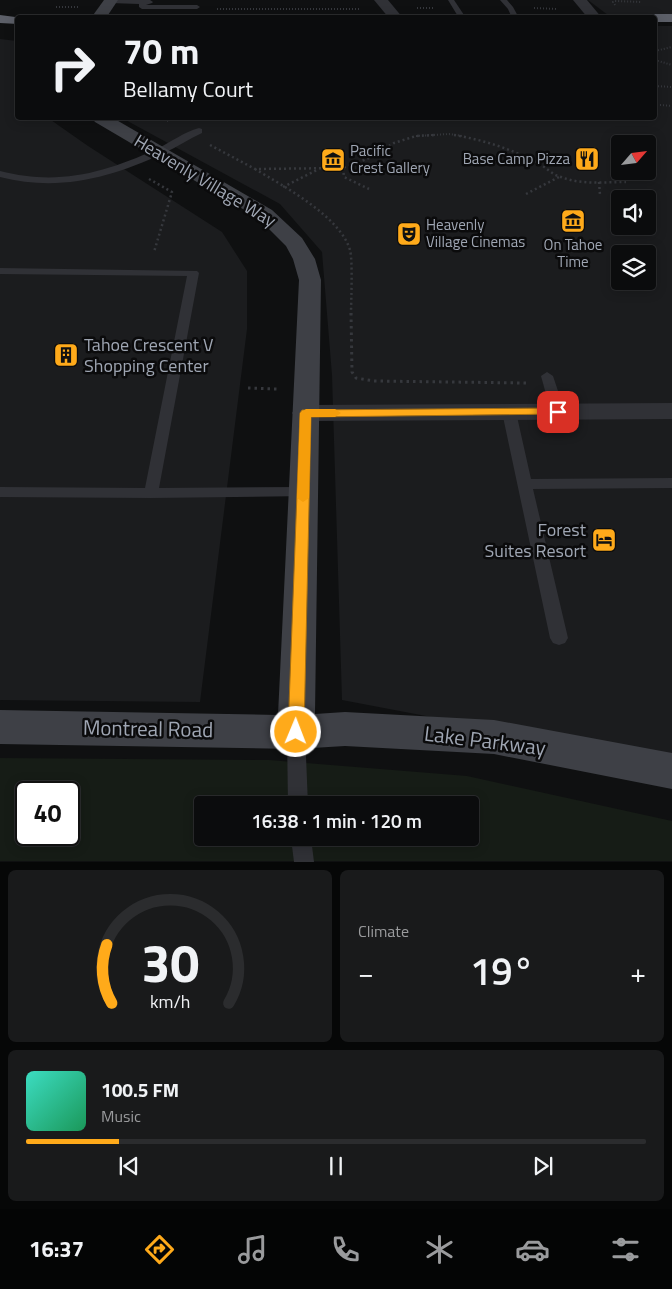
<!DOCTYPE html>
<meta charset="utf-8">
<style>
:root{--surface:#0b0c0d;--page:#191a1b;--text:#f1f3f6;--muted:#9a9b9d;--line:#2b2c2e;--accent:#ffaa1a}
body{margin:0;font-family:"Titillium Web",sans-serif;background:var(--page);color:var(--text);height:100vh;display:flex;flex-direction:column;font-size:19px;white-space:nowrap}
*{box-sizing:border-box;margin:0}
p{font-size:16px;color:var(--muted)}
.icon{flex:none;width:28px;height:28px;fill:none;stroke:currentColor;stroke-width:2;stroke-linecap:round;stroke-linejoin:round}
.map{position:relative;height:862px;overflow:hidden}
.sheet{display:flex;flex-direction:column;gap:8px;padding:8px;background:#060707;flex:1}
.sheet>*{flex:none}
.guide{position:absolute;left:15px;top:15px;width:642px;height:105px;border-radius:5px;box-shadow:0 2px 12px #0003,0 0 0 1px var(--line);background:#0b0c0d;color:var(--text);overflow:hidden}
.needle{width:32px;rotate:62deg}
.buttons{position:absolute;left:611px;top:135px;display:grid;gap:10px}
.buttons a{display:grid;place-items:center;width:45px;height:45px;border-radius:5px;background:var(--surface);box-shadow:0 2px 12px #0003,0 0 0 1px var(--line);font-size:25px}
.speed{position:absolute;left:15px;top:781px;display:flex;gap:10px;font-size:25px;font-weight:700;text-align:center}
.speed>*{display:grid;place-content:center;width:65px;height:65px;border-radius:50%;background:var(--surface);box-shadow:0 2px 12px #0003,0 0 0 1px var(--line);line-height:1}
.speed .limit{border:2px solid #111;border-radius:8px;background:#fff;color:#111}
.pin{position:absolute;display:grid;place-items:center;width:42px;height:42px;color:#fff;margin:-21px;border-radius:10px;box-shadow:0 2px 8px #0006}
.me{position:absolute;width:55px;margin:-28px;rotate:1deg;stroke-linejoin:round;filter:drop-shadow(0 0 4px #0008)}
.turn{display:flex;align-items:center;gap:18px;height:105px;padding:0 25px;font-size:22px}
.turn .icon{width:65px;height:65px;stroke-width:2.5}
.turn b{display:block;font-size:35px;line-height:42px}
.big{font-size:38px;font-weight:600;line-height:1.1}
.sheet .widget{flex:1;display:flex;flex-direction:column;justify-content:center;gap:8px;min-width:0;padding:0 18px;border-radius:8px;background:var(--page)}
.sheet .dial{align-items:center;gap:0}
.dial svg{height:130px;overflow:visible;fill:none;stroke:var(--line);stroke-width:7;stroke-linecap:round;text-anchor:middle}
.dial text{fill:var(--text);stroke:none}
.song{display:flex;align-items:center;gap:15px}
.cover{width:60px;height:60px;border-radius:8px;background:linear-gradient(135deg,hsl(170 70% 55%),hsl(150 70% 35%))}
.played{height:5px;border-radius:2px;background:linear-gradient(90deg,var(--accent) 15%,var(--line) 15%)}
.keys{display:flex;justify-content:space-around;direction:ltr}
.heat{display:flex;justify-content:space-between;align-items:center;font-size:28px;direction:ltr}
.sheet .tiles{flex:1;display:grid;gap:8px;grid-template-columns:1fr 1fr}
.widget:last-child{grid-column:span 2}
.trip{position:absolute;left:194px;top:796px;width:285px;height:50px;border-radius:5px;background:var(--surface);box-shadow:0 2px 12px #0003,0 0 0 1px var(--line);font-weight:600;line-height:50px;text-align:center}
.tabs{display:flex;height:80px;justify-content:space-around;align-items:center;background:#040505;color:var(--muted)}
.tabs .icon{width:35px;height:35px}
.tabs .selected{color:var(--accent)}
.tabs b{font-size:22px;color:var(--text)}
.map>svg:first-child{display:block}
.built{fill:#1b1c1e;fill-rule:evenodd}
.green{fill:#161c16;fill-rule:evenodd}
.lines{fill:none;stroke-linecap:round;stroke-linejoin:round}
.path-far2{stroke:#36383d;stroke-width:2;stroke-dasharray:1 2;stroke-linecap:butt}
.path-far1{stroke:#36383d;stroke-width:2.5;stroke-dasharray:2 3;stroke-linecap:butt}
.path{stroke:#36383d;stroke-width:3;stroke-dasharray:2.5 4;stroke-linecap:butt}
.lane{fill:#303136;fill-rule:evenodd}
.street{fill:#303136;fill-rule:evenodd}
.secondary{fill:#3e4046;fill-rule:evenodd}
.highway{fill:#5c5f68;fill-rule:evenodd}
.route{fill:#ffaa1a;stroke:#a66e11}
.slow{fill:#f59e0b}
.labels{text-anchor:middle;stroke-width:5;stroke-linejoin:round;paint-order:stroke}
.far-poi-label{font-size:15px;fill:#9fa6b3;stroke:#0b0b0c;text-anchor:start}
.street-label{font-size:18px;fill:#9fa6b3;stroke:#0b0b0c}
.poi-label{font-size:18px;fill:#9fa6b3;stroke:#0b0b0c;text-anchor:start}
.near-street-label{font-size:21px;fill:#9fa6b3;stroke:#0b0b0c}
</style>
<div class="map">
<svg width="672" height="862" viewBox="0 0 672 862">
<rect width="100%" height="100%" fill="#0f1011"/>
<g class="built">
<path d="M588,0H672V15H608Z"/>
<path d="M655,26H672V763L342,700L332,375L322,252L280,204L122,118H655ZM620,144H648V171H620ZM620,199H648V226H620ZM620,254H648V281H620Z"/>
<path d="M0,39L17,41L18,118H48L88,146L222,232L247,271V329L200,702L0,700Z"/>
</g>
<path class="green" d="M0,758L269,760L467,776L672,821V861H0ZM26,792H69V835H26ZM202,805H470V838H202Z"/>
<g class="lines">
<g class="path-far2">
<path d="M615,5L613,2L615,1L641,2"/>
<path d="M56,7H78"/>
<path d="M417,8H433"/>
<path d="M534,8L558,9"/>
<path d="M217,9H361"/>
<path d="M655,51L672,47"/>
<path d="M655,60L672,65"/>
<path d="M655,86L672,87"/>
<path d="M660,105L672,106"/>
<path d="M162,118L170,122"/>
<path d="M416,136L449,134L462,136"/>
</g>
<g class="path-far1">
<path d="M454,135C484,140 511,149 538,163C546,167 552,175 561,177C581,185 604,182 626,182"/>
<path d="M210,145L255,169L343,168L369,158L394,143L416,136L436,135"/>
<path d="M343,168L344,177L369,189"/>
<path d="M255,169C283,186 340,216 350,250C353,262 351,300 351,315"/>
<path d="M149,179L172,192L154,252"/>
<path d="M599,182L600,195"/>
<path d="M283,187L317,170"/>
<path d="M526,194L559,177"/>
</g>
<g class="path">
<path d="M351,313L352,372L356,378L374,381L526,383"/>
<path d="M248,388L277,389"/>
</g>
<g class="lane">
<path d="M107,0H150L153,2L152,3L146,5H197L200,7L197,9H142L139,7V4L110,3Z"/>
<path d="M448,0H454L466,18H459Z"/>
<path d="M500,0H507L513,7L519,18H512L508,9Z"/>
<path d="M199,128L202,129V133C189,139 177,147 164,153C110,178 59,192 0,177V171C58,186 104,173 157,149C171,142 184,132 199,128Z"/>
<path d="M0,268L197,271L199,273L159,488L303,487L308,488L310,492L308,496L151,498L0,497V487L145,488L187,276L0,274Z"/>
<path d="M547,372L553,376L565,412L563,415H553L551,412L541,376Z"/>
<path d="M509,408L514,409L516,412L531,479L672,478V488L533,489L568,638L565,643L559,645L553,643L550,638L502,412L504,409Z"/>
<path d="M296,724L303,726L305,732L308,805H288L287,732L289,726Z"/>
<path d="M291,838H311L314,862H294Z"/>
</g>
<g class="street">
<path d="M374,0H388L403,18H389Z"/>
<path d="M573,0H587L602,18H588Z"/>
<path d="M672,403V419L305,421L296,419L292,413L296,407L305,405Z"/>
</g>
<g class="secondary">
<path d="M104,0H118L106,18H91Z"/>
<path d="M92,118H113L272,210L302,238L315,259L321,280L315,714L345,712L494,720L672,753V789L494,754L345,746L296,749L0,744V710L278,715L299,280L293,259L286,246L258,218L95,122Z"/>
</g>
<g class="highway">
<path d="M655,14H672V22H655V18H648Z"/>
<path d="M0,15L23,18H18V24L0,23Z"/>
</g>
</g>
<path class="route" d="M558,408L564,412L562,414L311,417L304,732L302,737L296,739L291,737L288,732L300,413L302,410Z"/>
<path class="slow" d="M306,409H335L341,413L335,417H311L309,498L303,502L297,498L300,413Z"/>
<defs>
<symbol id="restaurant-square" viewBox="-11 -11 22 22"><rect x="-9" y="-9" width="18" height="18" rx="4" fill="#ffaa1a" stroke="#0b0b0c"/><path d="M-5-6h1v4h1v-4h1v4h1v-4h1v5L-1.5 .5V6h-2V.5L-5-1ZM5-6V6H3V1.5H1.5Q1.5-4 5-6Z" fill="#111"/></symbol>
<symbol id="museum-square" viewBox="-11 -11 22 22"><rect x="-9" y="-9" width="18" height="18" rx="4" fill="#ffaa1a" stroke="#0b0b0c"/><path d="M0-6L6-3V-2H-6V-3ZM-5-1h2V3h-2ZM-1-1h2V3h-2ZM3-1h2V3H3ZM-6 4H6V6H-6Z" fill="#111"/></symbol>
<symbol id="theatre-square" viewBox="-11 -11 22 22"><rect x="-9" y="-9" width="18" height="18" rx="4" fill="#ffaa1a" stroke="#0b0b0c"/><path d="M-5-5.5Q0-4 5-5.5V0Q5 5 0 6Q-5 5-5 0ZM-3.3-2.5H-1v1.5H-3.3ZM1-2.5H3.3v1.5H1ZM-2.8 1Q0 5.5 2.8 1Z" fill="#111"/></symbol>
<symbol id="building-square" viewBox="-11 -11 22 22"><rect x="-9" y="-9" width="18" height="18" rx="4" fill="#ffaa1a" stroke="#0b0b0c"/><path d="M-4-6H4V6H1V3H-1V6H-4ZM-2.5-4.3h1.7v1.8h-1.7ZM.8-4.3h1.7v1.8H.8ZM-2.5-1h1.7V.8h-1.7ZM.8-1h1.7V.8H.8Z" fill="#111"/></symbol>
<symbol id="hotel-square" viewBox="-11 -11 22 22"><rect x="-9" y="-9" width="18" height="18" rx="4" fill="#ffaa1a" stroke="#0b0b0c"/><path d="M-6-4.5h1.5V1H6V5H4.5V3h-9V5H-6ZM-4 0a1.8 1.8 0 1 1 3.6 0ZM.5 0V-2.5h3Q6-2.5 6 0Z" fill="#111"/></symbol>
</defs>
<g fill-rule="evenodd">
<use href="#restaurant-square" x="573" y="145" width="28" height="28"/>
<use href="#museum-square" x="319" y="146" width="28" height="28"/>
<use href="#museum-square" x="559" y="207" width="28" height="28"/>
<use href="#theatre-square" x="395" y="220" width="28" height="28"/>
<use href="#building-square" x="52" y="341" width="28" height="28"/>
<use href="#hotel-square" x="590" y="526" width="28" height="28"/>
</g>
<g class="labels">
<g class="far-poi-label">
<text x="350" y="156">Pacific<tspan x="350" dy="17">Crest Gallery</tspan></text>
<text x="570" y="164" text-anchor="end">Base Camp Pizza</text>
<text x="426" y="230">Heavenly<tspan x="426" dy="17">Village Cinemas</tspan></text>
<text x="573" y="250" text-anchor="middle">On Tahoe<tspan x="573" dy="17">Time</tspan></text>
</g>
<g class="street-label">
<text transform="translate(205 181) rotate(31)" y="6">Heavenly Village Way</text>
</g>
<g class="poi-label">
<text x="84" y="351">Tahoe Crescent V<tspan x="84" dy="21">Shopping Center</tspan></text>
<text x="586" y="536" text-anchor="end">Forest<tspan x="586" dy="21">Suites Resort</tspan></text>
</g>
<g class="near-street-label">
<text transform="translate(148 729) rotate(1)" y="7">Montreal Road</text>
<text transform="translate(485 741) rotate(7)" y="7">Lake Parkway</text>
</g>
</g>
</svg>
<div class="buttons">
<a><svg class="needle" viewBox="-14 -14 28 28"><path d="M0-13l5 13h-10z" fill="#e53935"/><path d="M0 13l5-13h-10z" fill="#9a9b9d"/></svg></a>
<a><svg class="icon" aria-label="sound" viewBox="0 0 24 24"><path d="M4 9h4l5-4v14l-5-4H4zM17 9q2 3 0 6"/></svg></a>
<a><svg class="icon" aria-label="layers" viewBox="0 0 24 24"><path d="M12 4l9 5-9 5-9-5zM3 14l9 5 9-5"/></svg></a>
</div>
<div class="speed"><div class="limit">40</div></div>
<div class="pin" style="left:558px;top:412px;background:#d93025"><svg class="icon" aria-label="arrive" viewBox="0 0 24 24"><path d="M6 21V4h12l-3 4 3 4H6"/></svg></div>
<svg class="me" style="left:296px;top:732px" viewBox="-20 -20 40 40"><circle r="17" fill="#ffaa1a" stroke="#fff" stroke-width="3"/><path d="M0-11L8 9 0 5-8 9z" fill="#fff"/></svg>
<div class="trip">16:38 · 1 min · 120 m</div>
<div class="guide">
<div class="turn"><svg class="icon" aria-label="right" viewBox="0 0 24 24"><path d="M7 20v-9h11M14 6l5 5-5 5"/></svg><div><b>70 m</b>Bellamy Court</div></div>
</div>
</div>
<section class="sheet">
<div class="tiles">
<div class="widget dial"><svg viewBox="0 0 100 80">
<path d="M14 69A42 42 0 1 1 86 69"/>
<path d="M14 69A42 42 0 0 1 11 33" stroke="#ffaa1a"/>
<text x="50" y="56" font-size="32" font-weight="700">30</text>
<text x="50" y="72" font-size="11">km/h</text>
</svg></div>
<div class="widget"><p>Climate</p>
<div class="heat"><a>−</a><b class="big">19°</b><a>+</a></div>
</div>
<div class="widget">
<div class="song"><i class="cover"></i><div><b>100.5 FM</b><p>Music</p></div></div>
<div class="played"></div>
<div class="keys"><svg class="icon" aria-label="previous" viewBox="0 0 24 24"><path d="M18 5L8 12l10 7zM5 5v14"/></svg><svg class="icon" aria-label="pause" viewBox="0 0 24 24"><path d="M8 5v14M16 5v14"/></svg><svg class="icon" aria-label="next" viewBox="0 0 24 24"><path d="M6 5l10 7-10 7zM19 5v14"/></svg></div>
</div>
</div>
</section>
<nav class="tabs">
<b>16:37</b>
<svg class="icon selected" aria-label="directions" viewBox="0 0 24 24"><path d="M12 3l9 9-9 9-9-9zM9 14v-3h6M13 9l2 2-2 2"/></svg>
<svg class="icon" aria-label="music" viewBox="0 0 24 24"><path d="M9 18V5l10-2v13"/><circle cx="6" cy="18" r="3"/><circle cx="16" cy="16" r="3"/></svg>
<svg class="icon" aria-label="phone" viewBox="0 0 24 24"><path d="M5 4h4l2 5-3 2q2 4 5 5l2-3 5 2v4C11 20 4 13 5 4z"/></svg>
<svg class="icon" aria-label="climate" viewBox="0 0 24 24"><path d="M12 3v18M4 7l16 10M4 17L20 7"/></svg>
<svg class="icon" aria-label="car" viewBox="0 0 24 24"><path d="M5 17H2v-5l4-1 3-4h7l3 4 3 1v5h-3M9 17h6M6 11h13"/><circle cx="7" cy="17" r="2"/><circle cx="17" cy="17" r="2"/></svg>
<svg class="icon" aria-label="filters" viewBox="0 0 24 24"><path d="M4 7h16M4 17h16"/><circle cx="9" cy="7" r="2"/><circle cx="15" cy="17" r="2"/></svg>
</nav>
